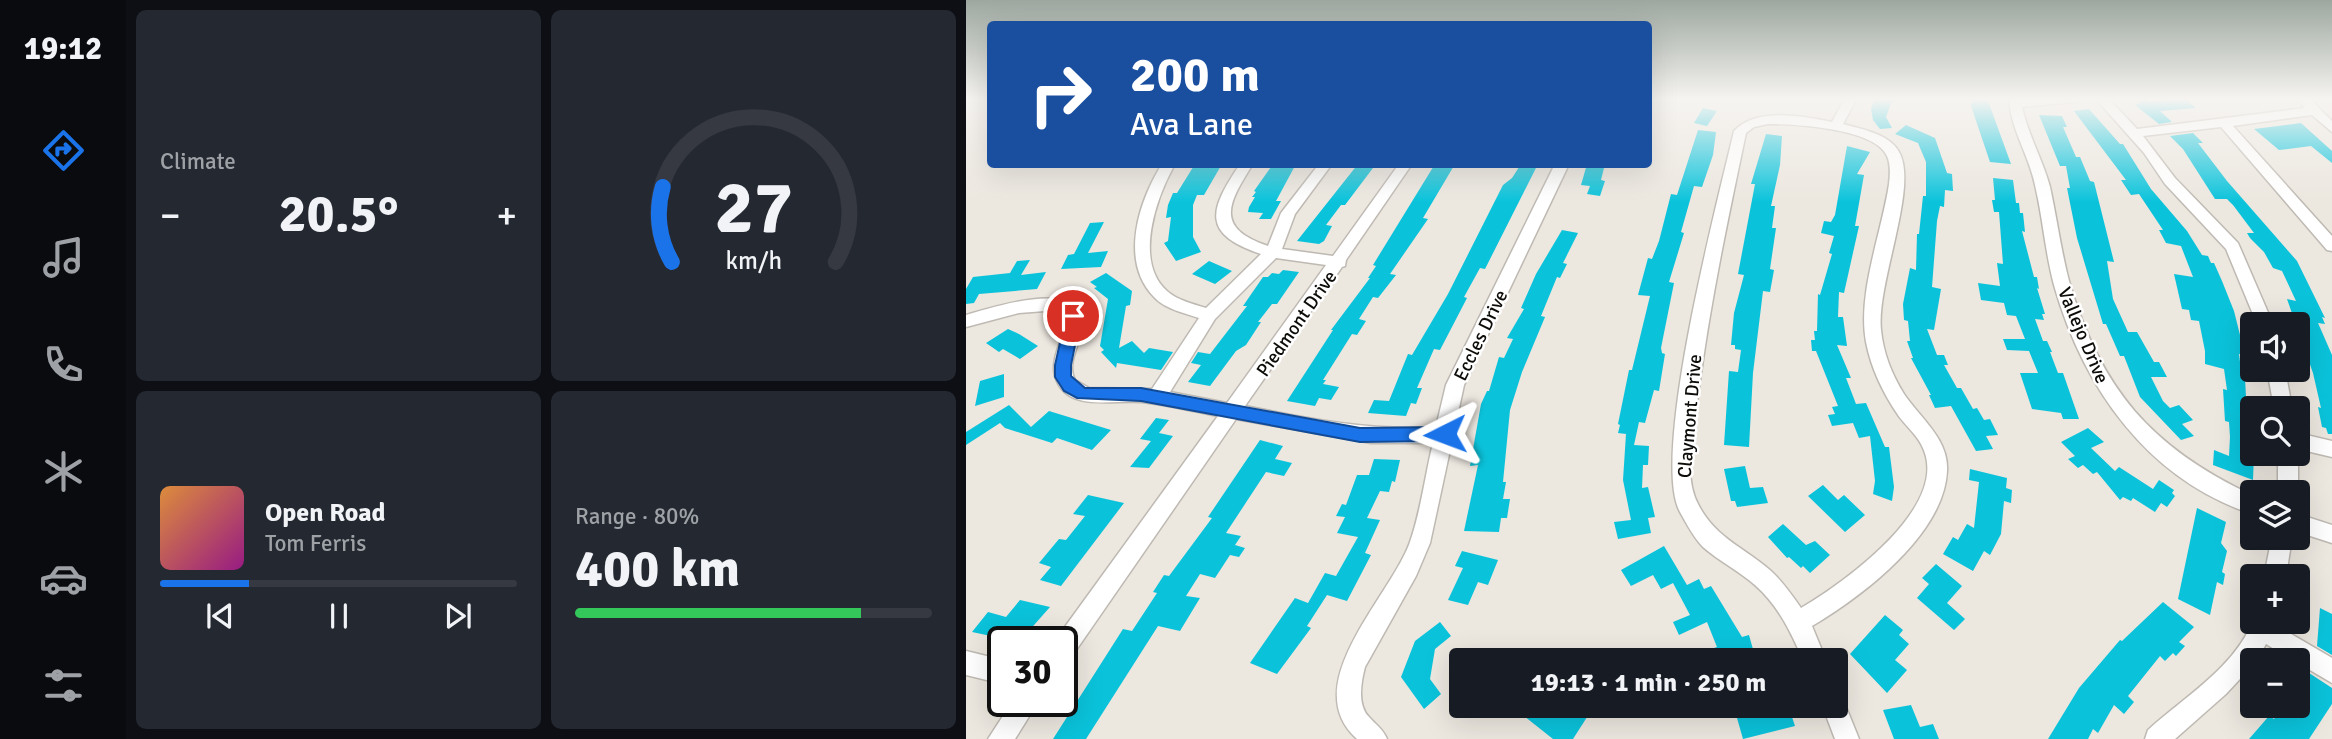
<!DOCTYPE html>
<meta charset="utf-8">
<style>
:root{--surface:#171b24;--page:#242831;--text:#f1f3f6;--muted:#9ea1a6;--line:#363941;--accent:#1a73e8}
body{margin:0;font-family:Signika,sans-serif;background:var(--page);color:var(--text);height:100vh;display:flex;flex-direction:column;font-size:26px;white-space:nowrap}
*{box-sizing:border-box;margin:0}
p{font-size:23px;color:var(--muted)}
.icon{flex:none;width:38px;height:38px;fill:none;stroke:currentColor;stroke-width:2;stroke-linecap:round;stroke-linejoin:round}
.map{position:relative;flex:1;overflow:hidden}
.side{display:flex;flex-direction:column;gap:10px;padding:10px;background:#0d0f14;width:840px}
.side>*{flex:none}
.banner{position:absolute;left:21px;top:21px;width:665px;height:147px;border-radius:7px;box-shadow:0 7px 28px #0002;background:#1a4fa0;color:#fff;overflow:hidden}
.controls{position:absolute;left:1274px;top:312px;display:grid;gap:14px}
.controls a{display:grid;place-items:center;width:70px;height:70px;border-radius:7px;background:var(--surface);box-shadow:0 7px 28px #0002;font-size:35px}
.speed{position:absolute;left:21px;top:626px;display:flex;gap:14px;font-size:35px;font-weight:700;text-align:center}
.speed>*{display:grid;place-content:center;width:91px;height:91px;border-radius:50%;background:var(--surface);box-shadow:0 7px 28px #0002;line-height:1}
.speed .limit{border:4px solid #111;border-radius:10px;background:#fff;color:#111}
.pin{position:absolute;display:grid;place-items:center;width:60px;height:60px;color:#fff;margin:-30px;border:4px solid #fff;border-radius:50%;box-shadow:0 2px 7px #0007}
.me{position:absolute;width:77px;margin:-38px;rotate:267deg;stroke-linejoin:round;filter:drop-shadow(0 0 5px #0008)}
.turn{display:flex;align-items:center;gap:24px;height:147px;padding:0 28px;font-size:32px}
.turn .icon{width:91px;height:91px;stroke-width:2.5}
.turn b{display:block;font-size:49px;line-height:60px}
.big{font-size:52px;font-weight:700;line-height:1.1}
.side .card{flex:1;display:flex;flex-direction:column;justify-content:center;gap:10px;min-width:0;padding:0 24px;border-radius:10px;background:var(--page)}
.side .dial{align-items:center;gap:0}
.dial svg{height:182px;overflow:visible;fill:none;stroke:var(--line);stroke-width:7;stroke-linecap:round;text-anchor:middle}
.dial text{fill:var(--text);stroke:none}
.song{display:flex;align-items:center;gap:21px}
.cover{width:84px;height:84px;border-radius:10px;background:linear-gradient(135deg,hsl(30 70% 55%),hsl(310 70% 35%))}
.played{height:7px;border-radius:4px;background:linear-gradient(90deg,var(--accent) 25%,var(--line) 25%)}
.keys{display:flex;justify-content:space-around;direction:ltr}
.heat{display:flex;justify-content:space-between;align-items:center;font-size:38px;direction:ltr}
.charge{height:10px;border-radius:5px;background:linear-gradient(90deg,#34c759 80%,var(--line) 0)}
.side .tiles{flex:1;display:grid;gap:10px;grid-template-columns:repeat(2,1fr)}
.trip{position:absolute;left:483px;top:648px;width:399px;height:70px;border-radius:7px;background:var(--surface);box-shadow:0 7px 28px #0002;font-weight:700;line-height:70px;text-align:center}
main{display:flex;flex:1;min-height:0}
.menu{display:flex;flex-direction:column;width:126px;justify-content:space-around;align-items:center;background:#090b0e;color:var(--muted)}
.menu .icon{width:49px;height:49px}
.menu .active{color:var(--accent)}
.menu b{font-size:32px;color:var(--text)}
.map>svg:first-child{display:block}
.building{fill:#0ac3db}
.lines{fill:none;stroke-linecap:round;stroke-linejoin:round}
.minor-casing{stroke:#beb9b2;stroke-width:3}
.minor{fill:#fff;fill-rule:evenodd}
.route{fill:#1a73e8;stroke:#114b97;stroke-width:2}
.labels{text-anchor:middle;stroke-width:5;stroke-linejoin:round;paint-order:stroke}
.street-label{font-size:19px;fill:#0d0c09;stroke:#fff}
</style>
<main>
<nav class="menu">
<b>19:12</b>
<svg class="icon active" aria-label="directions" viewBox="0 0 24 24"><path d="M12 3l9 9-9 9-9-9zM9 14v-3h6M13 9l2 2-2 2"/></svg>
<svg class="icon" aria-label="music" viewBox="0 0 24 24"><path d="M9 18V5l10-2v13"/><circle cx="6" cy="18" r="3"/><circle cx="16" cy="16" r="3"/></svg>
<svg class="icon" aria-label="phone" viewBox="0 0 24 24"><path d="M5 4h4l2 5-3 2q2 4 5 5l2-3 5 2v4C11 20 4 13 5 4z"/></svg>
<svg class="icon" aria-label="climate" viewBox="0 0 24 24"><path d="M12 3v18M4 7l16 10M4 17L20 7"/></svg>
<svg class="icon" aria-label="car" viewBox="0 0 24 24"><path d="M5 17H2v-5l4-1 3-4h7l3 4 3 1v5h-3M9 17h6M6 11h13"/><circle cx="7" cy="17" r="2"/><circle cx="17" cy="17" r="2"/></svg>
<svg class="icon" aria-label="filters" viewBox="0 0 24 24"><path d="M4 7h16M4 17h16"/><circle cx="9" cy="7" r="2"/><circle cx="15" cy="17" r="2"/></svg>
</nav>
<section class="side">
<div class="tiles">
<div class="card"><p>Climate</p>
<div class="heat"><a>−</a><b class="big">20.5°</b><a>+</a></div>
</div>
<div class="card dial"><svg viewBox="0 0 100 80">
<path d="M14 69A42 42 0 1 1 86 69"/>
<path d="M14 69A42 42 0 0 1 10 36" stroke="#1a73e8"/>
<text x="50" y="56" font-size="32" font-weight="700">27</text>
<text x="50" y="72" font-size="11">km/h</text>
</svg></div>
<div class="card">
<div class="song"><i class="cover"></i><div><b>Open Road</b><p>Tom Ferris</p></div></div>
<div class="played"></div>
<div class="keys"><svg class="icon" aria-label="previous" viewBox="0 0 24 24"><path d="M18 5L8 12l10 7zM5 5v14"/></svg><svg class="icon" aria-label="pause" viewBox="0 0 24 24"><path d="M8 5v14M16 5v14"/></svg><svg class="icon" aria-label="next" viewBox="0 0 24 24"><path d="M6 5l10 7-10 7zM19 5v14"/></svg></div>
</div>
<div class="card"><p>Range · 80%</p><b class="big">400 km</b><div class="charge"></div></div>
</div>
</section>
<div class="map">
<svg width="1366" height="739" viewBox="0 0 1366 739">
<rect width="100%" height="100%" fill="#ece7df"/>
<g class="building">
<path d="M909,98H927L920,117L926,128L914,129L907,120L905,109Z"/>
<path d="M1006,98H1021L1045,164L1024,162L1004,103H1007Z"/>
<path d="M1218,98L1230,108L1194,111L1206,122L1193,124L1169,105L1180,99L1183,102Z"/>
<path d="M737,108L751,111L741,126L728,123Z"/>
<path d="M1123,109L1154,144H1157L1185,189L1221,231L1236,255L1242,256L1245,263H1248L1256,281L1268,311L1279,355L1273,354L1276,377L1279,378L1283,452L1288,454L1287,480L1247,465L1248,450L1263,456L1264,437L1263,422L1259,421L1257,389L1261,390L1258,369L1239,364V351L1233,321L1225,320L1223,310L1216,309L1208,274L1227,277L1215,246L1200,243L1193,230H1197L1173,194L1165,195L1155,180H1160L1108,111Z"/>
<path d="M1073,115L1096,116L1101,127H1097L1110,157H1114L1124,181L1128,182L1148,262L1141,261L1147,299L1162,332H1171L1188,362H1193L1201,377H1185L1197,401L1204,408L1213,405L1227,420L1216,424L1228,436L1215,440L1174,397L1158,356H1154L1140,324H1137L1111,238L1101,188H1104L1100,166H1094Z"/>
<path d="M1335,123L1366,151V163L1345,146L1313,150L1288,129Z"/>
<path d="M940,125L969,138L981,173L986,174L987,191L979,190L978,207L974,206L971,221L966,287L975,289L968,330L961,329L971,355H978L982,365H978L991,388H995L1007,409L1011,408L1018,420L1024,419L1032,435L1020,436L1027,449L1010,451L985,406L969,408L963,395H965L945,358H947L941,341H944L942,321L938,320L937,304L944,268L950,270L951,234H953L957,196H960V162L952,143L929,134Z"/>
<path d="M732,130L750,132L747,155L736,187L728,186L715,232L718,233L703,282L708,283L695,348L696,353L699,354L693,391L688,390L679,423L673,422L668,445L683,446L682,465H677L676,488L682,487L689,517L682,518L685,533L652,539L648,522L665,520L657,480L660,434L652,433L654,425L652,424L663,370H666L684,296L672,295L682,258L686,259L693,241L705,194L711,195Z"/>
<path d="M1227,133L1237,143H1232L1261,181L1331,261L1359,318L1356,317L1359,324L1352,323L1366,355V434H1362L1360,428L1356,427L1352,407L1355,408L1347,373L1321,299L1330,301L1316,271L1307,268L1298,252L1284,238L1281,233H1288L1267,205L1261,199H1249L1217,149L1204,136Z"/>
<path d="M800,134L816,136L814,165L805,206H809L806,228H810L804,269L808,270L804,292L797,291L787,373L783,447L758,445L763,371L772,372L775,350L769,349V345H765L768,313L778,275L772,274L789,184H785Z"/>
<path d="M881,146L904,152L891,174L898,175L889,226H893L878,293L873,292L872,317H877L881,346L871,345L885,378H880L890,404L900,403L919,447H923L928,487L926,501L907,494L909,481L904,436L893,438L887,423L866,426L862,415L869,414L866,407L872,406L850,351H846L845,340H849L848,331H851L852,294L854,295L866,254L863,253L868,236L855,233L858,221L865,222L869,215Z"/>
<path d="M229,164H256L238,195H231L227,205V237L235,252L210,261L198,243L202,241L205,217L200,218L202,205L207,193H211Z"/>
<path d="M307,164H330L310,201H315L305,219H293L297,213L282,212L283,207L289,197H286L290,192L288,191Z"/>
<path d="M392,164H410L379,205H375L360,225L366,226L358,241L353,244L331,241Z"/>
<path d="M469,164H489L457,218L462,219L424,274L430,275L412,298L407,297L393,319L400,321L391,335L386,334L357,380H360L357,384L373,387L365,400L353,398L349,406L321,401L367,330H365L404,278H402L410,266L407,265Z"/>
<path d="M555,164H572L519,269L514,268L498,297L501,298L474,350L468,349L451,388H456L450,404L445,403L440,416L402,413L408,400L423,401L442,354L446,355L482,294L537,185L546,178Z"/>
<path d="M621,164H639L635,180L639,181L634,196L621,194L624,186L615,185Z"/>
<path d="M1027,178L1047,180L1050,203H1053L1054,213H1057L1059,232L1056,231L1068,277H1071L1073,289L1071,288L1079,314H1076L1078,320L1069,319L1077,341H1081L1086,352H1084L1092,373H1097L1113,419H1097L1095,413L1066,409L1054,373H1072L1063,351L1041,350L1037,339H1059L1050,316L1041,315L1038,303L1015,300L1012,283L1034,286L1031,263L1037,264L1033,212H1028L1026,200H1029Z"/>
<path d="M138,222L122,253L142,251L135,267L95,269L102,255L108,254L124,223Z"/>
<path d="M596,230L612,233L597,263L601,264L594,278L591,277L575,316L579,317L556,372L544,410L537,482H540L537,499H544L541,518H535L533,532L498,531L512,465L504,466L515,404L521,391H523L533,357L538,358L547,339L541,338L558,309L555,308L570,274Z"/>
<path d="M64,260L55,275L80,272L71,289L13,294L8,303L0,304V289L7,277L44,273L51,261Z"/>
<path d="M243,261L266,271L249,284L226,274Z"/>
<path d="M317,270L333,272L311,304H306L292,322H295L280,345L270,351L244,386L222,382L235,365L225,363L232,352L244,354L281,306H277L297,277H302L306,273L313,274Z"/>
<path d="M140,273L166,291L164,305L160,306L153,348L166,341L178,353L183,348L207,352L195,370L151,363L150,368L135,352L138,350L134,346L142,299L128,288L131,287L124,282Z"/>
<path d="M42,329L53,334L72,346L54,359L37,349L33,352L20,343Z"/>
<path d="M38,374V397L9,406L14,381Z"/>
<path d="M43,405L65,427L83,411L145,430L126,450L91,438L86,443L39,428L34,423L0,445V432Z"/>
<path d="M190,418L203,420L193,433L207,436L183,468L164,467L185,441L174,439Z"/>
<path d="M1122,428L1138,442L1125,448L1149,471L1153,467L1187,489L1193,480L1208,490L1206,493L1209,496L1201,507L1195,503L1189,512L1167,498L1165,501L1157,497L1154,500L1131,472L1127,474L1117,465L1112,468L1102,459L1109,456L1095,442Z"/>
<path d="M294,440L317,446L309,459L326,463L318,476L300,472L260,533L275,536L269,545L279,548L273,557L264,555L249,578L234,574L220,596L234,598L214,631L192,626L120,739H87L157,629L166,631L191,593L187,592L198,575L203,576L246,518L242,517Z"/>
<path d="M408,459L434,460L429,482L426,481L423,492L414,491L401,518L414,520L399,553L405,555L381,601L361,595L341,626L345,628L311,674L284,663L329,598L342,603L359,573L370,576L392,537L371,533L379,517L370,516L376,504L380,505L391,475H403Z"/>
<path d="M779,466L784,488L797,487L802,503L771,507L769,501H765L758,469Z"/>
<path d="M1004,469L1041,478L1040,488L1046,490L1045,503L1038,501L1035,534L1024,555L1018,551L1007,571L977,554L987,537L992,540L1001,524L1008,528L1013,482L1003,480Z"/>
<path d="M857,485L872,500L878,495L899,515L879,532L842,496Z"/>
<path d="M122,495L158,503L95,586L74,580L85,567L73,563L93,539L100,540L119,516L107,514Z"/>
<path d="M1231,508L1260,522L1255,543L1261,551L1256,572L1259,574L1257,585L1251,582L1244,615L1212,599Z"/>
<path d="M817,524L840,545L849,541L864,555L844,573L837,566L835,568L823,557L821,558L802,537Z"/>
<path d="M698,546L721,585L733,579L738,589L745,586L776,637L783,635L790,660H753L748,648L751,647L741,622L713,635L707,622L724,615L707,583L695,589L687,575L665,586L655,570Z"/>
<path d="M496,551L532,560L522,585L512,582L502,605L482,600L497,568L489,566Z"/>
<path d="M970,564L996,586L981,603L999,619L988,630L951,598L963,584L956,578Z"/>
<path d="M54,600L84,607L53,642L6,632L22,612L40,617Z"/>
<path d="M1197,602L1228,627L1213,642L1219,646L1210,656L1207,653L1199,661L1194,656L1162,696L1168,702L1158,714L1148,705L1132,733L1127,729L1122,739H1082L1113,688L1154,640L1156,641Z"/>
<path d="M1354,608L1366,614V655L1351,646Z"/>
<path d="M919,615L937,630L933,635L943,644L929,660L941,670L921,693L884,654Z"/>
<path d="M474,622L485,636L469,649L464,679L475,694L458,709L435,677L449,641Z"/>
<path d="M1340,671L1366,688V704L1343,739H1283L1303,716L1308,719L1317,705H1332V683Z"/>
<path d="M544,705H610L623,714L607,739H587Z"/>
<path d="M791,705H822L829,726L777,739L771,718L793,712Z"/>
<path d="M945,705L954,727L967,724L973,739H928L917,710Z"/>
</g>
<g class="lines">
<defs>
<g id="minor">
<path d="M879,98H891L877,124C895,129 924,134 933,152C953,186 910,284 915,330C917,352 926,375 938,394C954,418 983,439 981,471C978,535 895,597 846,626L860,660H837C825,632 812,605 789,585C773,571 753,561 737,547C728,538 720,523 714,512C684,457 752,200 768,131C790,107 837,116 866,122ZM802,124C828,124 909,128 921,156C925,165 924,175 923,184C916,232 891,293 900,342C905,368 917,393 932,415C939,425 949,433 955,444C989,504 878,583 835,608C826,595 817,582 805,571C778,547 749,538 732,504C717,476 727,434 731,404C742,313 761,223 780,133L788,127Z"/>
<path d="M1043,98H1116L1110,102L1056,107C1062,135 1077,160 1084,187C1091,219 1095,251 1103,281C1134,389 1186,448 1286,495V514C1181,479 1117,387 1088,285C1079,252 1077,218 1069,185C1063,155 1044,128 1043,98Z"/>
<path d="M1129,98H1142L1171,129L1339,108L1330,98H1343L1366,121V132L1346,115L1267,126L1366,236V251L1361,250L1255,127L1177,136L1209,178L1272,243L1307,324H1291L1260,249L1199,184L1178,153Z"/>
<path d="M196,164H209C191,196 167,261 201,291C211,300 227,304 240,308L295,254C235,234 243,210 274,164H287C262,203 248,228 302,246L315,213L353,164H366L329,214L316,249L367,256L433,164H446L380,260L379,266L376,267L279,406C343,419 405,431 470,427L480,385L589,164H603L498,385L464,543L450,576L399,667C395,682 391,705 403,717C410,725 417,729 421,739H391C330,685 425,596 444,542C455,511 459,475 467,443H405L270,419L104,659L96,662V642H88L252,416C227,411 202,405 176,402C149,399 100,414 89,376C84,358 99,336 100,318L92,310L53,313L0,327V315C25,308 123,275 116,328C114,345 100,364 109,380L123,388L186,389L233,318C218,313 199,309 188,297C153,261 173,201 196,164ZM310,258L360,265L261,403L204,392L249,319Z"/>
<path d="M1301,369H1319L1326,408H1308Z"/>
<path d="M1332,433L1366,441V457L1332,449Z"/>
<rect x="1312" y="453" width="20" height="39"/>
<path d="M1332,514L1366,525V543L1332,532Z"/>
<path d="M1306,537H1326L1320,576H1298Z"/>
<path d="M1287,621H1309L1308,624L1366,658V683L1332,663V660H1326L1300,644L1291,660H1286V666L1260,694L1209,739H1179L1182,730C1218,697 1268,668 1287,621Z"/>
<path d="M0,651L37,660V684L0,675Z"/>
<path d="M870,694L876,697L893,739H869L856,705H870Z"/>
<path d="M46,702H72L49,739H22Z"/>
</g>
</defs>
<use href="#minor" class="minor-casing"/>
<use href="#minor" class="minor"/>
</g>
<linearGradient id="sky" x2="0" y2="1"><stop stop-color="#9da7a0"/><stop offset="0.49" stop-color="#f6f4f1"/><stop offset="1" stop-color="#f6f4f1" stop-opacity="0"/></linearGradient>
<rect width="1366" height="202" fill="url(#sky)"/>
<path class="route" d="M107,310L115,316L105,365V376L119,388H175L394,428L479,427L485,429L487,434L485,439L479,441L394,442L175,401L111,398L98,391L89,377V365L100,316Z"/>
<g class="labels">
<g class="street-label">
<text transform="translate(330 323) rotate(-55)" y="7">Piedmont Drive</text>
<text transform="translate(514 335) rotate(-64)" y="7">Eccles Drive</text>
<text transform="translate(1118 335) rotate(67)" y="7">Vallejo Drive</text>
<text transform="translate(723 416) rotate(-85)" y="7">Claymont Drive</text>
</g>
</g>
</svg>
<div class="controls">
<a><svg class="icon" aria-label="sound" viewBox="0 0 24 24"><path d="M4 9h4l5-4v14l-5-4H4zM17 9q2 3 0 6"/></svg></a>
<a><svg class="icon" aria-label="search" viewBox="0 0 24 24"><circle cx="10" cy="10" r="6"/><path d="M15 15l6 6"/></svg></a>
<a><svg class="icon" aria-label="layers" viewBox="0 0 24 24"><path d="M12 4l9 5-9 5-9-5zM3 14l9 5 9-5"/></svg></a>
<a>+</a>
<a>−</a>
</div>
<div class="speed"><div class="limit">30</div></div>
<div class="pin" style="left:107px;top:316px;background:#d93025"><svg class="icon" aria-label="arrive" viewBox="0 0 24 24"><path d="M6 21V4h12l-3 4 3 4H6"/></svg></div>
<svg class="me" style="left:479px;top:434px" viewBox="-20 -20 40 40"><path d="M0-17L14 15 0 8-14 15z" fill="#1a73e8" stroke="#fff" stroke-width="4"/></svg>
<div class="trip">19:13 · 1 min · 250 m</div>
<div class="banner">
<div class="turn"><svg class="icon" aria-label="right" viewBox="0 0 24 24"><path d="M7 20v-9h11M14 6l5 5-5 5"/></svg><div><b>200 m</b>Ava Lane</div></div>
</div>
</div>
</main>
